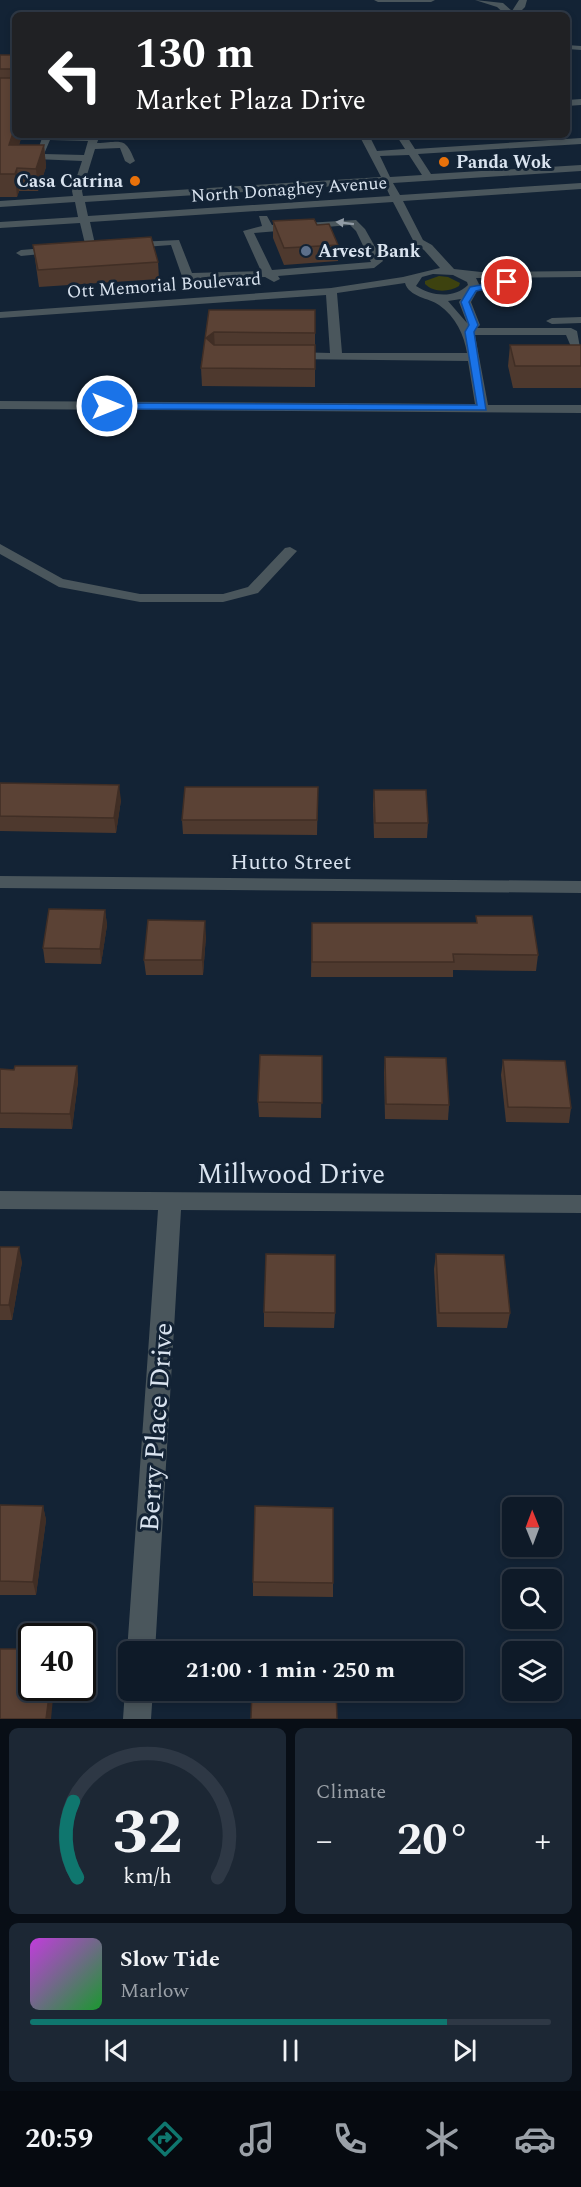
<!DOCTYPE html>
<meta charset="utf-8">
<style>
:root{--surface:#0e1a28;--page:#1c2734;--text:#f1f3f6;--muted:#9ba1a8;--line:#2e3845;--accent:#0f766e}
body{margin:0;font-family:Spectral,serif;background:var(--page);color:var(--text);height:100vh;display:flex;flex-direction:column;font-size:22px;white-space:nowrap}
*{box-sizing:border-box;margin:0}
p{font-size:20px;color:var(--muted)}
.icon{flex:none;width:33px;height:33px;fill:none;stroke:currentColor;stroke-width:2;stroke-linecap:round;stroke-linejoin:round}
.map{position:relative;height:1719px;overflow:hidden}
.drawer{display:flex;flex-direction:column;gap:9px;padding:9px;background:#080e16;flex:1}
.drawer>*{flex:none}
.guide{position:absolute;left:12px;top:12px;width:558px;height:126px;border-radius:9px;box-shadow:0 3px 9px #0003,0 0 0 2px var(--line);background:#202124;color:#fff;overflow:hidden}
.needle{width:39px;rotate:359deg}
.tools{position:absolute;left:502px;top:1497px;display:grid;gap:12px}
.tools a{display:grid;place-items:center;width:60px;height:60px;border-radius:9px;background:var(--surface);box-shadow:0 3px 9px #0003,0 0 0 2px var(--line);font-size:30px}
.speed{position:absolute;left:18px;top:1623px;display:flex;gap:12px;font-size:30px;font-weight:700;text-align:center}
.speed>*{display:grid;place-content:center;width:78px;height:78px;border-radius:50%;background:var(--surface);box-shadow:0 3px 9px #0003,0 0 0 2px var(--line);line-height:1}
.speed .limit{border:3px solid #111;border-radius:9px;background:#fff;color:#111}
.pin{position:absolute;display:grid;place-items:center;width:51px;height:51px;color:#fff;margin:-26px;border:3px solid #fff;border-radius:50%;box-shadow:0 2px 6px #0007}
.me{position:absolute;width:66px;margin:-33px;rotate:90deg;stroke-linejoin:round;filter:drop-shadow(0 0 4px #0008)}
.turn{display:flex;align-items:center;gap:21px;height:126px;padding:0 24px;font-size:27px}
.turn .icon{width:78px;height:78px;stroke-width:2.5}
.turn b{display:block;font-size:42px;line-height:51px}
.big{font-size:45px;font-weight:700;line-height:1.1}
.drawer .tile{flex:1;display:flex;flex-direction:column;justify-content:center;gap:9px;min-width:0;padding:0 21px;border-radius:9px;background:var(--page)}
.drawer .dial{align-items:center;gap:0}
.dial svg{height:156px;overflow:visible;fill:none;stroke:var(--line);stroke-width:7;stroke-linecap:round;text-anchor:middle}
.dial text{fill:var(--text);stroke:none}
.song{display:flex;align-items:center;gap:18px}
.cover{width:72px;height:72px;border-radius:9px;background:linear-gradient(135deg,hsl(290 70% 55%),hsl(130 70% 35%))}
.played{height:6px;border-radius:3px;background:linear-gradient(90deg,var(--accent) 80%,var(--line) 80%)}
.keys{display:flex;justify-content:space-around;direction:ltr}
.heat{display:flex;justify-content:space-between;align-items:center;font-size:33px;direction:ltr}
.drawer .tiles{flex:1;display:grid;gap:9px;grid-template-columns:1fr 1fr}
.tile:last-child{grid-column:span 2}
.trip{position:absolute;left:118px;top:1641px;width:345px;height:60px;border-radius:9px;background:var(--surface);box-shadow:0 3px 9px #0003,0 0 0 2px var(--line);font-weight:700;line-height:60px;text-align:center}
.dock{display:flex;height:96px;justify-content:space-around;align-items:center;background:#060a10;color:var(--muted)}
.dock .icon{width:42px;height:42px}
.dock .current{color:var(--accent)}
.dock b{font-size:27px;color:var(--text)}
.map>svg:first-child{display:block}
.green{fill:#3d420f}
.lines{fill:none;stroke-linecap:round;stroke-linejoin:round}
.minor{fill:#4a565c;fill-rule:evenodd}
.wall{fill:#4e392e}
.shaded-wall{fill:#402e25}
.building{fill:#5b4235;stroke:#402e25;stroke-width:1.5}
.oneway{fill:#929ca6}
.route{fill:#1a73e8;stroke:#114b97;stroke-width:1.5}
.food-dot{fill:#e8710a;stroke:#132335;stroke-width:2}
.service-dot{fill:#5c6f8a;stroke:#132335;stroke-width:2}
.labels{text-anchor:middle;stroke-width:6;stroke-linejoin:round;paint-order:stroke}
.far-poi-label{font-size:18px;font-weight:bold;fill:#d9e3ef;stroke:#132335;text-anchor:start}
.far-street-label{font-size:18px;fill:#d9e3ef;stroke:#132335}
.street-label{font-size:22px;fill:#d9e3ef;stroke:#132335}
.near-street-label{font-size:27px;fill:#d9e3ef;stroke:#132335}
</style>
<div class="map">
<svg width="581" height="1719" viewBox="0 0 581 1719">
<rect width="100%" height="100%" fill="#132335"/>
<path class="green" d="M439,276L448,277L460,283L459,286C449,292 434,293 425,284V281Z"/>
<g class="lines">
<g class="minor">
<path d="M374,0H435L431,2H378Z"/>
<path d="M475,0L503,3L512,11L519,0H527L525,7L517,15H506L497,7Z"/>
<path d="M567,45L581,46V50L567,49Z"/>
<path d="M581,99V105L567,106V100Z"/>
<path d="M43,135H100L97,143C122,142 125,136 135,161L130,164L125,161L120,148L95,149L82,191L83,196L381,177L359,135H369L377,151L405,149L396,135H406L415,149L581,138V144L418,154L431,174L581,165V171L393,183L400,195L581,183V189L403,201L423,240L432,245L454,269L481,272L581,271V277L476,278L480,286L471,302L480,325L477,328H571L577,331L581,353L572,349L566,335H475L488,405H581V413L0,409V401L475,404L468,361L288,359V353L292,352L330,353L326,295L0,318V312L331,288L403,277L440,268L424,250L415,244L393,202L90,222L95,244L179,240L192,273L261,271L243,231L262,226L259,216H267L272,225L356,220L365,229L383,261L374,268L278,276L280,279L274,282L265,277L194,279L197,285L191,288L185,285L171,245L91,251L86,248L80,223L0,228V222L78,217L75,202L0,207V201L73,196L72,191L82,161L35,159ZM50,140L88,141L84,155L44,154ZM409,155L422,175L390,177L380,156ZM384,183L390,196L88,216L85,202ZM350,225L356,231L371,262L272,270L254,233ZM433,274L453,275L467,282L468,285C454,299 431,296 416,286L422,277ZM405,283C409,297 429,298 439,305C456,317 464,335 467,353H342L337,293ZM461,299L459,302L467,323L448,301Z"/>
<path d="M57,247L61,248V252L21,256L16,253L21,250Z"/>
<path d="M581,317V323L552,324L546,321L552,318Z"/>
<path d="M0,544L63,579L140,594H223L248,587L285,548L290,547L297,551L258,593L223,602H140L59,587L0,554Z"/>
<path d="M0,876L581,881V893L0,888Z"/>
<path d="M0,1191L581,1195V1213L181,1210L155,1652H129V1656L127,1652L158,1210L0,1209Z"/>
<path d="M129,1680V1690H153L151,1719H123L125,1690Z"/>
</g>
</g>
<g class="wall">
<path d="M0,55H15L22,135L19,145H44L46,167L38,191H19L17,197H0Z"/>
<path d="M273,221L317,225L338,245V261L284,265L273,238Z"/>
<path d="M33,245L158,262L159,279L39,287Z"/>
<path d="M209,310H315V387L202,386L201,368Z"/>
<path d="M510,345H581V388H513L508,366Z"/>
<path d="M0,783L121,800L116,833L0,831Z"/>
<path d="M318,787L317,835L183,834L182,820Z"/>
<path d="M374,790L428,823L427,838H374L373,804Z"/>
<path d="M105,910L107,925L101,964L45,963L43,948Z"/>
<path d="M476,916L538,955L536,971L453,970V977H311L312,923H476Z"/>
<path d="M206,936L203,975H146L144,960Z"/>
<path d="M322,1056L321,1118L259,1117L258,1102Z"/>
<path d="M385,1057L449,1105L448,1120L385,1119L384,1072Z"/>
<path d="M503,1060L571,1108L569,1123L506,1122L501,1075Z"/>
<path d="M77,1066L78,1081L72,1129L0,1128V1069L14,1070Z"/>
<path d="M0,1247L22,1262L12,1320H0Z"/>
<path d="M436,1254L510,1313L507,1328L437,1327L434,1269Z"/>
<path d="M264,1312L335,1313L334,1328L264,1327Z"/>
<path d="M0,1505L43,1506L46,1520L36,1595H0Z"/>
<path d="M253,1582L333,1583V1597L253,1596Z"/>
</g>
<g class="shaded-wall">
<path d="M15,127V135H22L12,167L9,145Z"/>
<path d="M44,145L46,167L38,191L36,169Z"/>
<path d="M17,168L19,191L17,197L15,174Z"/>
<path d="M214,332L215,350L206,338Z"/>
<path d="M119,785L121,800L116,833L114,818Z"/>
<path d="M105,910L107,925L101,964L100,949Z"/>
<path d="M205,921L206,936L203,975L202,960Z"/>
<path d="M77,1066L78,1081L72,1129L70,1114Z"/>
<path d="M19,1247L22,1262L12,1320L9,1305Z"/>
<path d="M43,1506L46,1520L36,1595L33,1582Z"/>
<path d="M50,1688H54L51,1719H46Z"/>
</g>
<g class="building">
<path d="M0,55H15V127L9,145H44L36,169L17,168L15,174H0V78H14V69H0Z"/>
<path d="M314,219L317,225L329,224L338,245L284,248L273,221Z"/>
<path d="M151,237L158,262L38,270L33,245Z"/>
<path d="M209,310H315V333L214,332L206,338L214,345H315V369L201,368Z"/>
<path d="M510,345H581V366H515Z"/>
<path d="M0,783L119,785L114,818L0,816Z"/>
<path d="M185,787H318L317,820H182Z"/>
<path d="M374,790H426L428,823H375Z"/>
<path d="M49,909L105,910L100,949L43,948Z"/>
<path d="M476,916H532L538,955L453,954L454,962H312V923H477Z"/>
<path d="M148,920L205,921L202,960H144Z"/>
<path d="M260,1055L322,1056V1103L258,1102Z"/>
<path d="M385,1057L446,1058L449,1105L386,1104Z"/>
<path d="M503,1060L565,1061L571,1108L508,1107Z"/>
<path d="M15,1066H77L70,1114L0,1113V1069L14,1070Z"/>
<path d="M0,1247H19L9,1305H0Z"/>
<path d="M266,1254L335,1255V1313L264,1312Z"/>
<path d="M436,1254L504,1255L510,1313H439Z"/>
<path d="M0,1505L43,1506L33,1582L0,1581Z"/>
<path d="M255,1506L333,1508V1583L253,1582Z"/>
<path d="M0,1649H32V1688H50L46,1719H0Z"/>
<path d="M252,1690H336L337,1719H251Z"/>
</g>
<defs><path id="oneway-solid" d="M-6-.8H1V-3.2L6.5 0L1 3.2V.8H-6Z" transform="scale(1.5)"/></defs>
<use class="oneway" href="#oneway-solid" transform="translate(345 223) rotate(-173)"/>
<path class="route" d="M507,280L510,284L476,291L469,302L478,325L474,332L486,410L107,409L102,406L107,403L477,405L465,332L469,325L461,302L470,287Z"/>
<g class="food-dot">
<circle cx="444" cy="162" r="6"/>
<circle cx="135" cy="181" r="6"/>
</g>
<circle class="service-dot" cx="306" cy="251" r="6"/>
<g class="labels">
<g class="far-poi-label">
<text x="456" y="168">Panda Wok</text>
<text x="123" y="187" text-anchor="end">Casa Catrina</text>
<text x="318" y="257">Arvest Bank</text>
</g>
<g class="far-street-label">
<text transform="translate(289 189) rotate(-4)" y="6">North Donaghey Avenue</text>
<text transform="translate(164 285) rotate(-4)" y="6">Ott Memorial Boulevard</text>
</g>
<g class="street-label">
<text x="291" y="869">Hutto Street</text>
</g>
<g class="near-street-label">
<text x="291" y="1183">Millwood Drive</text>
<text transform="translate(156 1427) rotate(-86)" y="9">Berry Place Drive</text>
</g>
</g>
</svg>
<div class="tools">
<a><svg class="needle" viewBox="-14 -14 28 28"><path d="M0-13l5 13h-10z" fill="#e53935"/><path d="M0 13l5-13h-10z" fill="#9ba1a8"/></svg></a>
<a><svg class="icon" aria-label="search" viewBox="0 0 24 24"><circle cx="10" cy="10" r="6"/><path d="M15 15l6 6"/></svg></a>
<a><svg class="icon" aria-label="layers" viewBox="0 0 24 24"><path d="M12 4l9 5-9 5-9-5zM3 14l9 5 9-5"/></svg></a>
</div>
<div class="speed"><div class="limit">40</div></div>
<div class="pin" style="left:507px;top:282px;background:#d93025"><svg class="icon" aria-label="arrive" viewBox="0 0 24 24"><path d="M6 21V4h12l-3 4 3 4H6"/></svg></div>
<svg class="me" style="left:107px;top:406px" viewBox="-20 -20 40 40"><circle r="17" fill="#1a73e8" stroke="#fff" stroke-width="3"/><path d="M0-11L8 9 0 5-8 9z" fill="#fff"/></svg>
<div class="trip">21:00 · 1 min · 250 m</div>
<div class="guide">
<div class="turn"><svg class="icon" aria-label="left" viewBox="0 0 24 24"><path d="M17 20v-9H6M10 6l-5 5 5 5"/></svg><div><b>130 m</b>Market Plaza Drive</div></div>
</div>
</div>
<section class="drawer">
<div class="tiles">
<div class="tile dial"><svg viewBox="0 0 100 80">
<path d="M14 69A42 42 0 1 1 86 69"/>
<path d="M14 69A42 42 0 0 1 12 30" stroke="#0f766e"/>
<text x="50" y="56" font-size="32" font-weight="700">32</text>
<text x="50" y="72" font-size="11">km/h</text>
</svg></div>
<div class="tile"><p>Climate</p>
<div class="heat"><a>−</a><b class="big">20°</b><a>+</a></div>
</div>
<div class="tile">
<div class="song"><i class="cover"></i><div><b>Slow Tide</b><p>Marlow</p></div></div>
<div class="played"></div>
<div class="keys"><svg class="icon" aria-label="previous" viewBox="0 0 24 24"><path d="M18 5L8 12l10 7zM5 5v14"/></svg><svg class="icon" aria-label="pause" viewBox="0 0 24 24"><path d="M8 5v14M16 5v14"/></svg><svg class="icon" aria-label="next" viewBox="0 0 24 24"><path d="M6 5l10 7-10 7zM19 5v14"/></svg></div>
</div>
</div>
</section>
<nav class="dock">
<b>20:59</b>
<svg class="icon current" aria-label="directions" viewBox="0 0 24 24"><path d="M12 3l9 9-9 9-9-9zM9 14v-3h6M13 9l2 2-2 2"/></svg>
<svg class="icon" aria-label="music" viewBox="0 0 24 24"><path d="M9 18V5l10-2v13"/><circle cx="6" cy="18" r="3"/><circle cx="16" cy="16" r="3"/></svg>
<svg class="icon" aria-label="phone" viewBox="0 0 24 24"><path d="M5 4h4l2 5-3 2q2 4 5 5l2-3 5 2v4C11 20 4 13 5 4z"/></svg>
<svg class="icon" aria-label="climate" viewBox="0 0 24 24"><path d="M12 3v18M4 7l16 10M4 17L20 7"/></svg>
<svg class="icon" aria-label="car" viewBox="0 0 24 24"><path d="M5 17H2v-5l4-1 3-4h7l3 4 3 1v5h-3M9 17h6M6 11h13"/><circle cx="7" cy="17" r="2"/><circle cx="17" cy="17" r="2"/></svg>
</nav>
